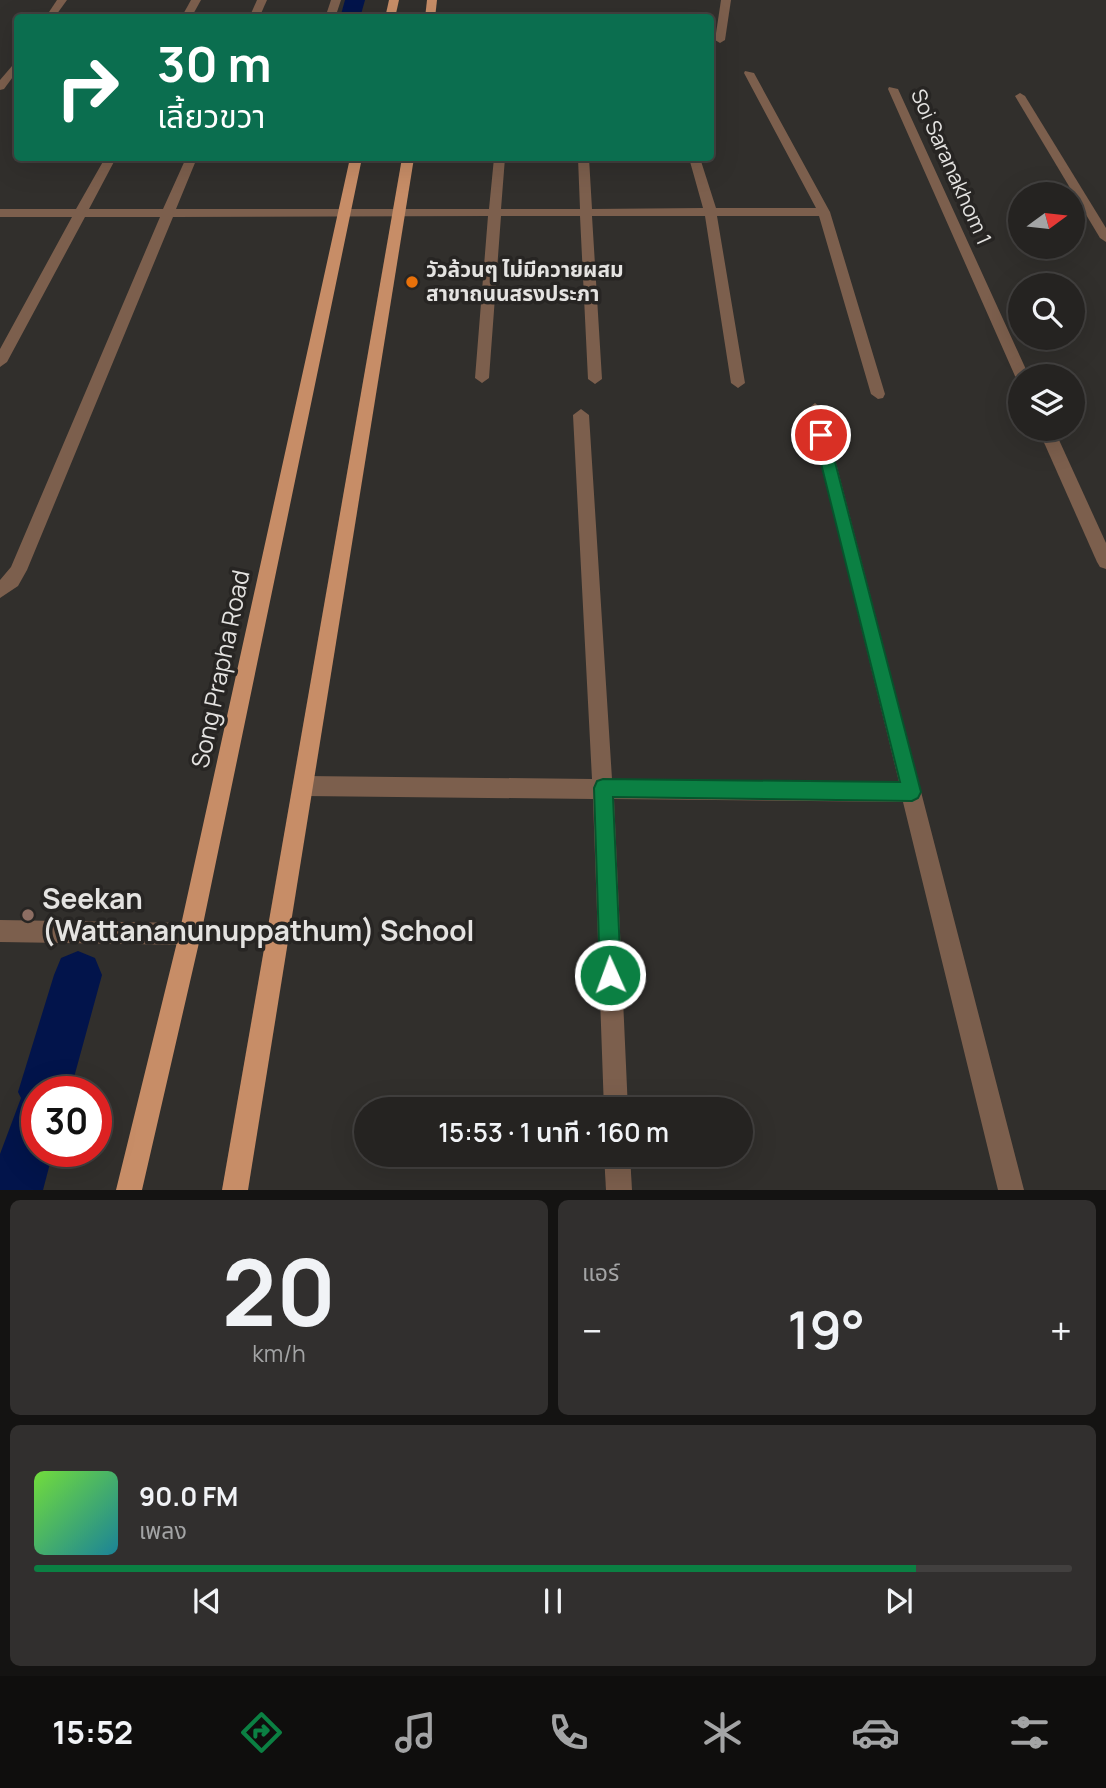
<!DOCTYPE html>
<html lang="th">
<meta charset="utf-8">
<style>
:root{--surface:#252321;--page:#312f2e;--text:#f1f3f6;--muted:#a3a4a5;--line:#42403f;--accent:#0b8043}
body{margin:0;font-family:Manrope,"Noto Sans Thai",sans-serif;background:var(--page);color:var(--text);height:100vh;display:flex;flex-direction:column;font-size:26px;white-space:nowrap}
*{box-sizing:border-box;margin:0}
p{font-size:23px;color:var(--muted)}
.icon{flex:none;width:38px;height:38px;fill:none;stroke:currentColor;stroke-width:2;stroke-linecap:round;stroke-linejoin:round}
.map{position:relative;height:1190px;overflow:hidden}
.sheet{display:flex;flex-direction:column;gap:10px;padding:10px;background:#141312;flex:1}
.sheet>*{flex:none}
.hud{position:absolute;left:14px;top:14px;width:700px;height:147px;border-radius:7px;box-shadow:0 7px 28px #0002,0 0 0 2px var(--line);background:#0b6e4f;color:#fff;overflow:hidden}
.needle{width:46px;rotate:75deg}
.fabs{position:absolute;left:1008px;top:182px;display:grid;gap:14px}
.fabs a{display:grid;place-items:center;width:77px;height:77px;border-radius:50%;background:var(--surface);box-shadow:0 7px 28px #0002,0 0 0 2px var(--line);font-size:35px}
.speed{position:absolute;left:21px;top:1076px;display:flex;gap:14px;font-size:35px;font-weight:700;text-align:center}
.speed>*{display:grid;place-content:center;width:91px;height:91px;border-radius:50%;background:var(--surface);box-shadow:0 7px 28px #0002,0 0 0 2px var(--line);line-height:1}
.speed .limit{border:10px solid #d22;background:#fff;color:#111}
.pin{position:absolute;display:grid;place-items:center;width:60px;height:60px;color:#fff;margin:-30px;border:4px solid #fff;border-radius:50%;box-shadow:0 2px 7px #0007}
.me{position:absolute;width:77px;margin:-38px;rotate:358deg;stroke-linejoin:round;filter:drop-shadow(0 0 5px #0008)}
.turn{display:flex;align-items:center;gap:24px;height:147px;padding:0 28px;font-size:32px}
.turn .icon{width:91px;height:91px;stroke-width:2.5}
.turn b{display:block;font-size:49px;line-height:60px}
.big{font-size:52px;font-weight:600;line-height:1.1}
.sheet .card{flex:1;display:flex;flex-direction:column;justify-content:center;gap:10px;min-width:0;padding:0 24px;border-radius:10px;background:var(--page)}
.sheet .dial{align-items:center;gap:0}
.dial b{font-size:91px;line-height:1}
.song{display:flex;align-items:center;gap:21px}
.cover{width:84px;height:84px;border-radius:10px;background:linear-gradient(135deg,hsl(100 70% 55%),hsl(190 70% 35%))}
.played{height:7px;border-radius:4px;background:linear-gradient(90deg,var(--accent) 85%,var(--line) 85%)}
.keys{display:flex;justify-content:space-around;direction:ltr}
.heat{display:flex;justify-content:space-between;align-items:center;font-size:38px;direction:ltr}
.sheet .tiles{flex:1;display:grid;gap:10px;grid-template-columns:1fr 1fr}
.card:last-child{grid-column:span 2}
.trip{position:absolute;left:354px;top:1097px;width:399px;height:70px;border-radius:35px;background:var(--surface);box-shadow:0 7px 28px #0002,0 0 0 2px var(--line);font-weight:600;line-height:70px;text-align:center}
.tab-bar{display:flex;height:112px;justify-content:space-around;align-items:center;background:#0f0e0d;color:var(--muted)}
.tab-bar .icon{width:49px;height:49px}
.tab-bar .active{color:var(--accent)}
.tab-bar b{font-size:32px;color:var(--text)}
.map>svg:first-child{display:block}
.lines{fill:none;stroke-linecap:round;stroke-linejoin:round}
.canal{fill:#02144b;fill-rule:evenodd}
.minor{fill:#7c5f4d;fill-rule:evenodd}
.major{fill:#c78d67;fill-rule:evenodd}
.route{fill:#0b8043;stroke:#07532c;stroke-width:2}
.food-dot{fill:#e8710a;stroke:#272523;stroke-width:2.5}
.education-dot{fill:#8d6e63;stroke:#272523;stroke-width:2.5}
.labels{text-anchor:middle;stroke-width:7;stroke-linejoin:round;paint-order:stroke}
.far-street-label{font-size:21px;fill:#e4e3e1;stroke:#272523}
.far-poi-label{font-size:21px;font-weight:bold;fill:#e4e3e1;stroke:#272523;text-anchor:start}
.street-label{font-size:24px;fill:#e4e3e1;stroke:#272523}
.near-poi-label{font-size:28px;font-weight:bold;fill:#e4e3e1;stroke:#272523;text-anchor:start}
</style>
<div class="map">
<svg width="1106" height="1190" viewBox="0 0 1106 1190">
<rect width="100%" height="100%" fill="#312f2c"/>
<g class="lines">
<g class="canal">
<path d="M345,0H365L360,18H340Z"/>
<path d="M78,951L95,958L102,975L70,1092H37V1152H53L43,1190H0V1154L21,1098L18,1092L54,975L61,958Z"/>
</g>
<g class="minor">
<path d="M57,0H67L54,18H45Z"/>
<path d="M191,0H201L191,18H181Z"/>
<path d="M257,0H267L259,18H249Z"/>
<path d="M331,0H341L335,18H325Z"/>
<path d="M721,0H731L725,40L720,43L715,40Z"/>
<path d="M18,59V70L4,89L0,90V80Z"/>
<path d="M745,71L754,73L830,212L885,394L883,398L878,399L871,394L819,216H717L745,383L738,388L731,383L705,216H592L602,379L595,384L588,379L580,216H501L489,378L482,383L475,378L488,216L173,217L27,570L18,586L0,598V580L11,567L160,217H85L7,362L0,367V349L72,217H0V209H76L105,158H116L89,209H163L186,158H197L176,209H489L494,158H505L501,209H580L578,158H589L592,209L703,208L689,158H700L716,208H816L744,73Z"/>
<path d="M889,87L898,89L1029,376H1020V381L1015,376L888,89Z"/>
<path d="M1020,93L1025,96L1106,228V242L1100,238L1015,96Z"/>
<path d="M815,403L822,409L1024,1190H998L903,802L614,799L628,1110H604L593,799L305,796L298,793L295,786L298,779L305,776L592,779L573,415L581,409L589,415L612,779L899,782L808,409Z"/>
<path d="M1038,429H1054L1106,543V569L1100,567L1097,562Z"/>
<path d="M0,920L190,923L198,926L201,934L198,942L190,945L0,942Z"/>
<path d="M604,1155H630L632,1190H606Z"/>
</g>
<g class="major">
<path d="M389,0H399L395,18H385Z"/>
<path d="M427,0H437L435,18H425Z"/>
<path d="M350,158H362L201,934L142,1190H116L179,934Z"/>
<path d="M402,158H414L248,1190H222Z"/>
</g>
</g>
<path class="route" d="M821,429L828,435L921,792L918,798L912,801L613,797L621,975L618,983L610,986L603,983L600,975L594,788L597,781L603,779L900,782L814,435Z"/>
<circle class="food-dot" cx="412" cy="282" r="7"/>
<circle class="education-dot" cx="28" cy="915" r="7"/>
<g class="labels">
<g class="far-street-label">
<text transform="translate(951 167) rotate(66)" y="7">Soi Saranakhom 1</text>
</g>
<g class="far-poi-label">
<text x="426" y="277">วัวล้วนๆ ไม่มีควายผสม<tspan x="426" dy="24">สาขาถนนสรงประภา</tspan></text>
</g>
<g class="street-label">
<text transform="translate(221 669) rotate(-78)" y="8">Song Prapha Road</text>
</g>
<g class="near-poi-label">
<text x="42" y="909">Seekan<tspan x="42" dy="32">(Wattananunuppathum) School</tspan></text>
</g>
</g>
</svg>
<div class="fabs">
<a><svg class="needle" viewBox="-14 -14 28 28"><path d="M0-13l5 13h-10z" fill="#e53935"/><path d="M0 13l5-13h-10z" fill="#a3a4a5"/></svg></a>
<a><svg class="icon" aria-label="search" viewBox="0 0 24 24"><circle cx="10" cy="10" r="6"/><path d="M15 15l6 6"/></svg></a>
<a><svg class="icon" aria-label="layers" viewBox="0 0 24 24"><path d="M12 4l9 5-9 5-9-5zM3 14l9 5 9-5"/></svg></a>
</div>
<div class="speed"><div class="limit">30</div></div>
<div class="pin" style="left:821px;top:435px;background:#d93025"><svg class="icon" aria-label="arrive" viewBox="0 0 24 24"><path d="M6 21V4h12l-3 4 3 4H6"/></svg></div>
<svg class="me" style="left:610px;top:975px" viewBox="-20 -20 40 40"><circle r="17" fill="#0b8043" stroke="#fff" stroke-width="3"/><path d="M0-11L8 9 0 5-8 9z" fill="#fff"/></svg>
<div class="trip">15:53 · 1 นาที · 160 m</div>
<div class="hud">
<div class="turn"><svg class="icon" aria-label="right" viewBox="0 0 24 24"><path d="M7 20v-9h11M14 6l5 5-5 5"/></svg><div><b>30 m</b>เลี้ยวขวา</div></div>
</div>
</div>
<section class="sheet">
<div class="tiles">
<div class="card dial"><b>20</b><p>km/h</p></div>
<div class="card"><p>แอร์</p>
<div class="heat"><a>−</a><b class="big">19°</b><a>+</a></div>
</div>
<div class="card">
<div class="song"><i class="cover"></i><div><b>90.0 FM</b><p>เพลง</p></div></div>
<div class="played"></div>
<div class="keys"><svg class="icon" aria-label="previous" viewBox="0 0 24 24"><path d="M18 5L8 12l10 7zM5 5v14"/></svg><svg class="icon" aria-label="pause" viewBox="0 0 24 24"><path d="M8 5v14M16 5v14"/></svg><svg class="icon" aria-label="next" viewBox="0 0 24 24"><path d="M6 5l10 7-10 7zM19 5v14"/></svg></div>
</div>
</div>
</section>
<nav class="tab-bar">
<b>15:52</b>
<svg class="icon active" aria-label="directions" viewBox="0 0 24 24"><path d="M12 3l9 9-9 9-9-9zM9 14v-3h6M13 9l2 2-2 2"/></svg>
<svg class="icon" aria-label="music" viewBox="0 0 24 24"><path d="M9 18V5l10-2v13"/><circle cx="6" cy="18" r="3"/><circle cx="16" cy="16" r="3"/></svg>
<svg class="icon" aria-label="phone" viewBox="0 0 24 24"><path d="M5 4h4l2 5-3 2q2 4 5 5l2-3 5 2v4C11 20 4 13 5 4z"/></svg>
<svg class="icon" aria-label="climate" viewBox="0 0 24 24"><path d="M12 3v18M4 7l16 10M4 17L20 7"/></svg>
<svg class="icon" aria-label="car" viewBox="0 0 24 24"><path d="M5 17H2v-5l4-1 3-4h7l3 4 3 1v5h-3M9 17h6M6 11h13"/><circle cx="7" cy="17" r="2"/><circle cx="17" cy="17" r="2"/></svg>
<svg class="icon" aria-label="filters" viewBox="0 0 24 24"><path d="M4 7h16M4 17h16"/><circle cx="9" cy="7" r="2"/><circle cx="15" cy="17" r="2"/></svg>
</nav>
